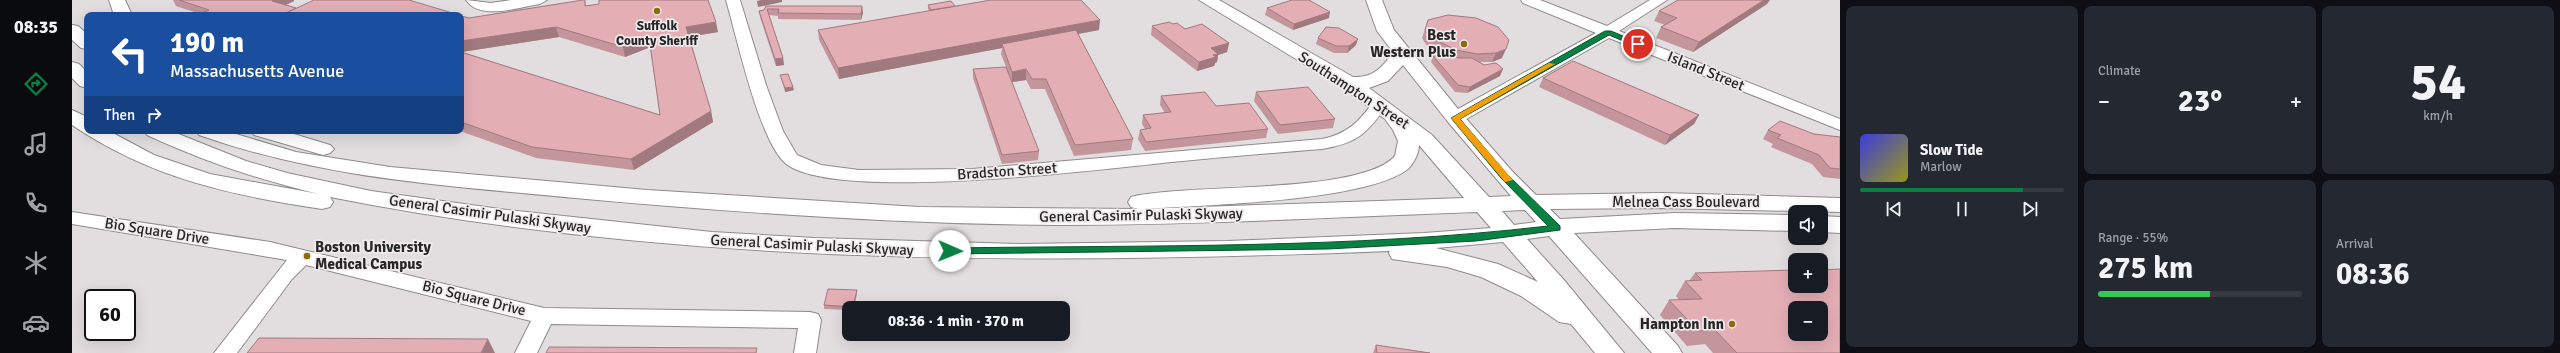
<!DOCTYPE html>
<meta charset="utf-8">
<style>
:root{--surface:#171b24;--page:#242831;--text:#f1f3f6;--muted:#9ea1a6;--line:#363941;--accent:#0b8043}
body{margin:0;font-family:Signika,sans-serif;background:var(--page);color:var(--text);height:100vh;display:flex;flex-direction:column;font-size:15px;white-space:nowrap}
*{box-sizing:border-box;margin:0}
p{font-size:13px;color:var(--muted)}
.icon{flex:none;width:22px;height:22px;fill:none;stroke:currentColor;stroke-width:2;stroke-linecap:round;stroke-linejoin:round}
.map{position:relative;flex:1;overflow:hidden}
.sheet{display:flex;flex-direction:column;gap:6px;padding:6px;background:#0d0f14;width:720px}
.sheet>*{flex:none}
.guide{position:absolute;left:12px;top:12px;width:380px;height:122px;border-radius:8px;box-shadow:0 4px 16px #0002;background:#1a4fa0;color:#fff;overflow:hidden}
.controls{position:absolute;left:1716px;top:205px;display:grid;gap:8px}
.controls a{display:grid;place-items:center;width:40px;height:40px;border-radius:8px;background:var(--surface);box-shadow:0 4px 16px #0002;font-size:20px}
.speed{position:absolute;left:12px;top:289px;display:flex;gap:8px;font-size:20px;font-weight:700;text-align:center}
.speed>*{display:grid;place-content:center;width:52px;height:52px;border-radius:50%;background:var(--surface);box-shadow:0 4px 16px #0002;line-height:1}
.speed .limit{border:2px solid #111;border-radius:6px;background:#fff;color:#111}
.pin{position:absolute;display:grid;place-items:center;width:34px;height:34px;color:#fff;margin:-17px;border:2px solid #fff;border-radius:50%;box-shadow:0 1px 4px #0007}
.me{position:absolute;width:44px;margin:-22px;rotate:91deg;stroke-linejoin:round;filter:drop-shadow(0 0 3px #0008)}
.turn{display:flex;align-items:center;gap:14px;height:84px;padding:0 20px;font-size:18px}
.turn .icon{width:52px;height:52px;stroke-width:2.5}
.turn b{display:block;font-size:28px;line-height:34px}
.then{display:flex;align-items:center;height:38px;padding:0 20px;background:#0003;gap:8px;font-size:15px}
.big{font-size:30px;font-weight:700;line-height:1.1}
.sheet .tile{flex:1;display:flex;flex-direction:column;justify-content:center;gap:6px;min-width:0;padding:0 14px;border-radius:8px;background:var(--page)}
.sheet .dial{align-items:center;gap:0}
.dial b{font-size:52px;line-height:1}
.song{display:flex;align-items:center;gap:12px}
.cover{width:48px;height:48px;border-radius:6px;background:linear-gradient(135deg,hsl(240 70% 55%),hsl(60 70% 35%))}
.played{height:4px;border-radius:2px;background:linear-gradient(90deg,var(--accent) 80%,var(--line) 80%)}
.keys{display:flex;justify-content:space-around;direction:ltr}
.heat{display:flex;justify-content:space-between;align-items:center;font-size:22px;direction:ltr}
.charge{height:6px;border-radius:3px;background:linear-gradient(90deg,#34c759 55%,var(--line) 0)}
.sheet .tiles{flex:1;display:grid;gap:6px;grid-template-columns:repeat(3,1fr)}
.tile:first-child{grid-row:span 2}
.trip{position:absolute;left:770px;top:301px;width:228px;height:40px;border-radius:8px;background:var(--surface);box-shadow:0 4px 16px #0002;font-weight:700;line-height:40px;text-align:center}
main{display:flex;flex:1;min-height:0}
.dock{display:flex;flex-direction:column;width:72px;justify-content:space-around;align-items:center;background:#090b0e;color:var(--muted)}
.dock .icon{width:28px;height:28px}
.dock .on{color:var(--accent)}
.dock b{font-size:18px;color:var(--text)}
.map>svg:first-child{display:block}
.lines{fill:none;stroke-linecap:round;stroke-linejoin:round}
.minor-casing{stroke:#8f8a8c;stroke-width:2}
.primary-casing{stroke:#8f8a8c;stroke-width:2}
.minor{fill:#fff;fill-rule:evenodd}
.primary{fill:#fff;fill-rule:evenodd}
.wall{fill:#c4969c;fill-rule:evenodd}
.shaded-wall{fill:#a07a7f}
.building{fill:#e4aeb5;stroke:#a07a7f;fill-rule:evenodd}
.route{fill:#0b8043;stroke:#07532c}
.slow{fill:#f59e0b}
.poi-dot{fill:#8d6a0c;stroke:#efeaec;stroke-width:1.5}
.labels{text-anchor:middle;stroke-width:3.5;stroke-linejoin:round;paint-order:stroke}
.far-poi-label{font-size:13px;font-weight:bold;fill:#272626;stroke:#efeaec}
.poi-label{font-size:15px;font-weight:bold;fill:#272626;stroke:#efeaec;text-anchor:end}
.street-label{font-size:15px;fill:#272626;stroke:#efeaec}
</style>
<main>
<nav class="dock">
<b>08:35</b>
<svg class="icon on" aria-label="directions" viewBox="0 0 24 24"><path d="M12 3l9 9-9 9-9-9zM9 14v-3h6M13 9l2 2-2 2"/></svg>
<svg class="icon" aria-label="music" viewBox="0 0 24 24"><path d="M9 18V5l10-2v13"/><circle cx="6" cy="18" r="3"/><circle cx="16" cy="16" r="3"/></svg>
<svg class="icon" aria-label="phone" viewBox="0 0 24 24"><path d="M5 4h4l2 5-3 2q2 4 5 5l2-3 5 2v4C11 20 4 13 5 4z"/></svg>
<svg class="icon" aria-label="climate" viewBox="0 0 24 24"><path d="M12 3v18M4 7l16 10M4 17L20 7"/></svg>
<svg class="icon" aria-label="car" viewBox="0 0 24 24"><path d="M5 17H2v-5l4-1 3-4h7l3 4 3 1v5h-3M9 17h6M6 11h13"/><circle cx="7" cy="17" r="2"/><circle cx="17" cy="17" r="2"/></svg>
</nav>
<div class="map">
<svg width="1768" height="353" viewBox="0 0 1768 353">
<rect width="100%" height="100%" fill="#e2dddf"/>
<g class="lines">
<defs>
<g id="minor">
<path d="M394,0L419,3L439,0H475L468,4C447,7 408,21 394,0Z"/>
<path d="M654,0H668L694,85L711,131L725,155L749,165L787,170L900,169L1250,139C1275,134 1287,122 1301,102H1313L1315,105C1295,134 1285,143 1250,149C1200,153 1150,157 1100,162C1033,169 755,204 712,162C686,136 665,38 654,0Z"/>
<path d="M1449,0H1468L1535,26L1578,0H1595L1547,31L1768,119V130L1537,38L1389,122H1377L1375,118L1377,114L1524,33L1451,3Z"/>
<path d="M0,212L198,242L472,308L738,312L746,314L749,320L744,353H722L726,328L479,324L465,353H443L459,321L234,265L220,279L165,353H142L215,260L0,224Z"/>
</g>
<g id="primary">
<path d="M37,0H53L60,15H42Z"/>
<path d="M1127,0H1147L1281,77C1301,78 1311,67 1321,52L1305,31L1294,0H1310L1322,30L1390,114L1440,171L1464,195L1589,193L1768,198V212L1589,208L1478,209L1488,219L1603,213L1723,215V231L1603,228L1502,233L1606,346L1610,353H1580L1477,236L1455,239L1492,280L1552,353H1523L1499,324L1487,322L1449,296L1409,277L1375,267L1320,259L1317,253L1318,251C963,265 607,266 258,197L261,202L258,207L250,209C157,195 79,178 0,125V110L15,117V131H37L82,155L138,174L247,194C187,180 131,161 75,135L72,131H99L174,161L215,173L299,191L435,210L640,232L743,238L949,244L1155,241L1352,233L1419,228L1405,212C1265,217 1125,225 985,225C828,224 671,213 514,199C380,186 255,180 127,135L124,131H154L224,152L318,167L575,190L847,207L1066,209L1059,207L1056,202L1059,197C1113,183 1289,195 1323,156L1326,141L1321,130L1313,119L1270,87ZM1331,65L1376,122L1439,196L1417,197L1360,135L1297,88L1316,81ZM1347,145L1392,198L1071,209C1128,205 1294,202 1336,169C1342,163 1347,153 1347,145ZM1453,210L1464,222L1442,225L1430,211ZM1431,242L1466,282L1426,264L1364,248Z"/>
<path d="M0,25L6,26L15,34V49L9,48L0,40Z"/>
<path d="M0,62L7,64L15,72V88L8,86L0,78Z"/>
<path d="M179,131H212L258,145L262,149L258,153L251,155L182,135Z"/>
<path d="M1749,216L1768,217V233L1749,232Z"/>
</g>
</defs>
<use href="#minor" class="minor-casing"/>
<use href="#primary" class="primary-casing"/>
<use href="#minor" class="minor"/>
<use href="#primary" class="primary"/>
</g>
<g class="wall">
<path d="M101,0H222V1L214,5L224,8L387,15H131L104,6Z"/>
<path d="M513,0L514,6L646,32L617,37L639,111L641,122L562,170L464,158L388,131H389V16L397,18ZM487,37L553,57L578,47L588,115L390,52Z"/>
<path d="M1695,4L1621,52L1584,38L1589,27L1593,25L1582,21L1587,11Z"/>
<path d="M856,5L883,6L1027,30L1006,34L1061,139L1059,150L1002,156L973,89H959L954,80L940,82L929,54L930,48L767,79L747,40L746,30L857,11L856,9Z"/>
<path d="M694,6L791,13L789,20L706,19V16L697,15L711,58L712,65L704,66L688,17L687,11L692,10Z"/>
<path d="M1195,8L1257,18L1221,30L1193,15Z"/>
<path d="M1404,18L1430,58L1420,62H1408L1428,76L1395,93L1383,92L1359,62L1361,56L1373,55L1355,46L1350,38L1356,20Z"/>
<path d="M1101,24L1157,43L1155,52L1146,55L1145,62L1143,63L1142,66L1125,71L1079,35L1080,26Z"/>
<path d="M1246,38L1284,45L1275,53H1262L1244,44Z"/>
<path d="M901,69L967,151L966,160L930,164L901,78Z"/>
<path d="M708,75L722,90L713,92L709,78Z"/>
<path d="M1471,78L1627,115L1622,124L1593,145L1467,87Z"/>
<path d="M1184,92L1263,119L1261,128L1206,134L1182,101Z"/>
<path d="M1089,96L1144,106L1196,129L1194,138L1073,151L1066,139L1068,130L1073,129L1070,124L1071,115L1093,113L1088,105Z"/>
<path d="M1696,130L1768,137V179L1751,177L1740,164L1699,147L1701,144L1691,139Z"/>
<path d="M1623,273L1768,353H1641L1633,344L1615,346L1588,315L1597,300H1607L1604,296L1613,281H1617Z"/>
<path d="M785,290V294L782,308H777V310L752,309V305Z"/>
<path d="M1304,345L1358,353H1301Z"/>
</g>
<g class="shaded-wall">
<path d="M202,0H222V1L204,9L200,1Z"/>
<path d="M689,0H710V2L686,7L685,1Z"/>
<path d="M1692,0H1698L1695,4L1621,52L1627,42Z"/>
<path d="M790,6L791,13L789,20V14Z"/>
<path d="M1258,12L1257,18L1221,30L1222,24Z"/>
<path d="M1028,20L1027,30L931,48L930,44V48L767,79L766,68Z"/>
<path d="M644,22L646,32L616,37L614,27Z"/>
<path d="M484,27L487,37L389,52V41Z"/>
<path d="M577,37L579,47L553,57L551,47Z"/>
<path d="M1286,39L1284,45L1275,53L1277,46Z"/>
<path d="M1157,43L1155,52L1146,55L1145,62L1143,63L1142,66L1125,71L1127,62L1139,48Z"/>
<path d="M1434,49L1430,58L1420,62L1424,53Z"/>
<path d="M711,58L712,65L704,66L703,59Z"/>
<path d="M954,69V80L940,82V72Z"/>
<path d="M1431,69L1428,76L1395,93L1398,87Z"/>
<path d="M721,87L722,90L713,92V88Z"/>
<path d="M639,111L641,122L562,170L559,159Z"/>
<path d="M1627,115L1622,124L1593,145L1598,135Z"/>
<path d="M416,339L423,353H409Z"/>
</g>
<g class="building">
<path d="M107,0H202L200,1L224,8L210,15L202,13L197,15H137L130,13L137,10Z"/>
<path d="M242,0H337L387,15H210Z"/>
<path d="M511,0H513V6L527,4V0H636L644,22L614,27L639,111L559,159L460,147L389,122V52L588,115L577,37L551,47L484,27L389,41V16L397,18Z"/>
<path d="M919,0H1009L1028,20L766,68L746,30Z"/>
<path d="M1220,0H1237L1258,12L1222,24L1195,8Z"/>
<path d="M1606,0H1692L1627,42L1589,27L1605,18L1587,11Z"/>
<path d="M879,1L883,6L859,10L856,5Z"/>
<path d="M694,6H790L789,14L706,13L707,9H695L711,58L703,59L687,11L692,10Z"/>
<path d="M1376,15L1404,18L1426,27L1437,40L1434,49L1424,53L1405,54L1384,50L1358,37L1353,30L1356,20Z"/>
<path d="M1097,22L1101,24L1105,23L1113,29L1130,24L1157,43L1139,48L1146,54L1141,55L1144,57L1127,62L1080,26Z"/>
<path d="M1254,27L1267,28L1286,39L1277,46H1264L1246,38Z"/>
<path d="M1004,30L1061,139L1003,145L974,79H960L954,69L940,72L930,44Z"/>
<path d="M1378,55L1386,58H1400L1412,65L1424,63L1431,69L1398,87L1386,85L1361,56Z"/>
<path d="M1501,61L1627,115L1598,135L1471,78Z"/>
<path d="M934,67L967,151L930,155L901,69Z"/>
<path d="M716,74L721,87L713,88L708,75Z"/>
<path d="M1236,87L1263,119L1208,125L1184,92Z"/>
<path d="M1133,92L1144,106L1177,103L1196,129L1074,142L1068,130L1079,128L1071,115L1099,112L1089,96Z"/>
<path d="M1708,121L1742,134L1768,137V169L1758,168L1747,155L1705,138L1709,135L1696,130Z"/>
<path d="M1768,269V353H1665L1643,330L1626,331L1597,300L1630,299L1613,281L1630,280L1623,273L1723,270V286H1749V270ZM1723,308H1749V334H1723Z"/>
<path d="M756,289L785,290L781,307L752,305Z"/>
<path d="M187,338L416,339L409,353H175Z"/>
<path d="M1304,345L1358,353H1305Z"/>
<path d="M477,347L685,348L684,353H474Z"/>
</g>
<path class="route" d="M1533,31H1539L1570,44L1563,46L1537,35L1388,119L1435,174L1488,226V230L1404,241L1256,249L878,254L873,251L878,248C1077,245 1278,249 1476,226L1429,178L1379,118Z"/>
<path class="slow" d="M1477,63L1483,64L1388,119L1441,180L1433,182L1379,118Z"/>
<g class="poi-dot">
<circle cx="585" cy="11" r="4"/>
<circle cx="1392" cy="44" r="4"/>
<circle cx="235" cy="256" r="4"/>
<circle cx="1660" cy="324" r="4"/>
</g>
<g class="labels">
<g class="far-poi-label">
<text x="585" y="30">Suffolk<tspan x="585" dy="15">County Sheriff</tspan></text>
</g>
<g class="poi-label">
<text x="1384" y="40">Best<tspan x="1384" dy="17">Western Plus</tspan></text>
<text x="243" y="252" text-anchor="start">Boston University<tspan x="243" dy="17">Medical Campus</tspan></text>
<text x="1652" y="329">Hampton Inn</text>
</g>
<g class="street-label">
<text transform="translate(1634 71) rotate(22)" y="5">Island Street</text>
<text transform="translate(1282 90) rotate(33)" y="5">Southampton Street</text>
<text transform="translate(935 171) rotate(-4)" y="5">Bradston Street</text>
<text x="1614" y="207">Melnea Cass Boulevard</text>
<text transform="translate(418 214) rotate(8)" y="5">General Casimir Pulaski Skyway</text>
<text transform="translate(1069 215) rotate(-1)" y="5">General Casimir Pulaski Skyway</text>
<text transform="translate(85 231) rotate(9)" y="5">Bio Square Drive</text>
<text transform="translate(740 245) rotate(3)" y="5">General Casimir Pulaski Skyway</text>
<text transform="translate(402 298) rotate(14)" y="5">Bio Square Drive</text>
</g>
</g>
</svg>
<div class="controls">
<a><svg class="icon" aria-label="sound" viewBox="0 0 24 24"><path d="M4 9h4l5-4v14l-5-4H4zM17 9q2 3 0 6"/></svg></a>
<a>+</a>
<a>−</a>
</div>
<div class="speed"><div class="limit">60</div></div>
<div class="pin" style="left:1566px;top:44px;background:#d93025"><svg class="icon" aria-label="arrive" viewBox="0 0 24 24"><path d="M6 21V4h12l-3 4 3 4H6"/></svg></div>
<svg class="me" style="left:878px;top:251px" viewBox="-20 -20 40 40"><circle r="19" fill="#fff"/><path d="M0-13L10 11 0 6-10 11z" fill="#0b8043"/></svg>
<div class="trip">08:36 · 1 min · 370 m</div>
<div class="guide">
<div class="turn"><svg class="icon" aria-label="left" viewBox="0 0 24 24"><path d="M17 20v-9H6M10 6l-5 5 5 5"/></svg><div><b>190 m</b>Massachusetts Avenue</div></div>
<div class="then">Then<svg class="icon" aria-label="right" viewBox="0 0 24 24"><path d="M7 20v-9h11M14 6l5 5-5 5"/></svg></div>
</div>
</div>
<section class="sheet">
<div class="tiles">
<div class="tile">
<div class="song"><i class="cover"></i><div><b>Slow Tide</b><p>Marlow</p></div></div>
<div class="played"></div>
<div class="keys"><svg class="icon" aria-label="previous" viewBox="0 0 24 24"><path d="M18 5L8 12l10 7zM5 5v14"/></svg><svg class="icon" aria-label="pause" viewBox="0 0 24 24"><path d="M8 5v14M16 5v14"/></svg><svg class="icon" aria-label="next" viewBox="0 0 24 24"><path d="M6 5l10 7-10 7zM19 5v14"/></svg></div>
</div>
<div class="tile"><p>Climate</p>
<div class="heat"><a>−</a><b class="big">23°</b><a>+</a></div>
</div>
<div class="tile dial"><b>54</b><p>km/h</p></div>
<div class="tile"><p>Range · 55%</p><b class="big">275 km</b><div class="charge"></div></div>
<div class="tile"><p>Arrival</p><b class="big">08:36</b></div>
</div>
</section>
</main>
